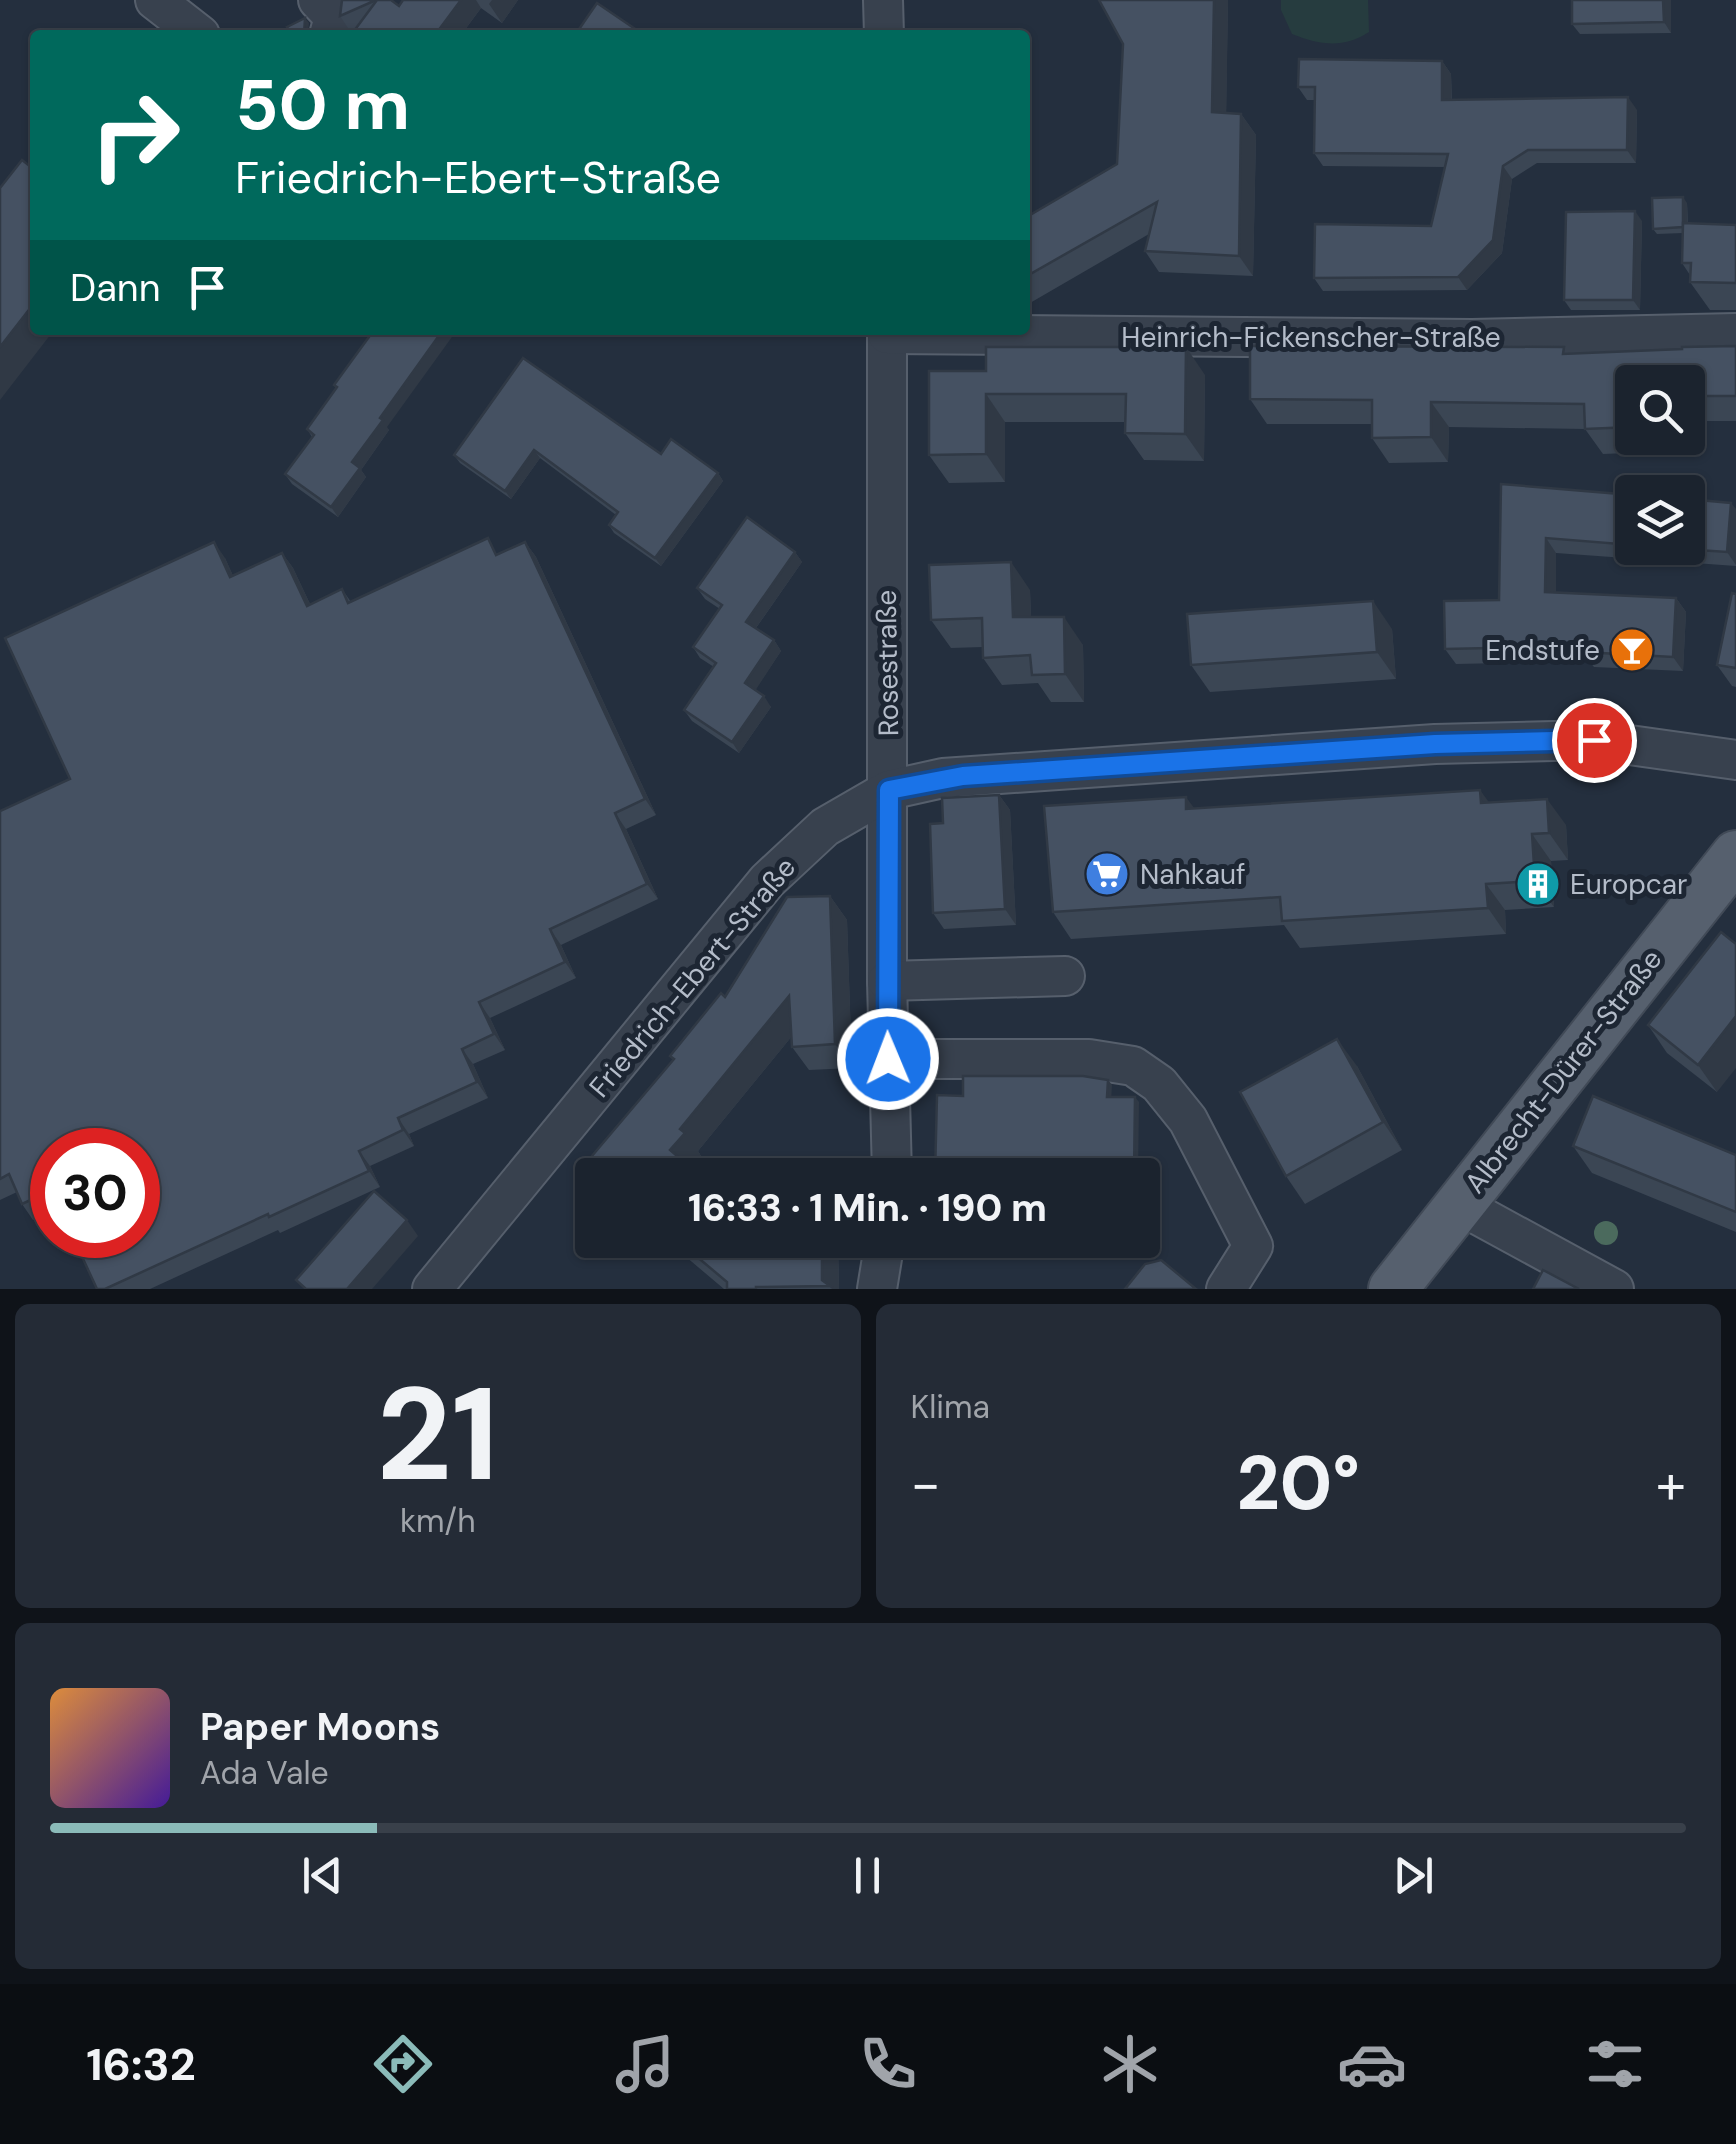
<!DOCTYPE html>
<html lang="de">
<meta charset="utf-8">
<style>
:root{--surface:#1b232e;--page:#242b36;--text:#f1f3f6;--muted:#a0a4aa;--line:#39404a;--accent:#8bbbb9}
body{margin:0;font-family:"DM Sans",sans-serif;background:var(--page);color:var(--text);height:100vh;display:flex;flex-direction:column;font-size:38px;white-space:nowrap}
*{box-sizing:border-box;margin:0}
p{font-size:32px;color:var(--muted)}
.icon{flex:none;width:55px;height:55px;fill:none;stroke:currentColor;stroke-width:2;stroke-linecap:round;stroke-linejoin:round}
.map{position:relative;height:1289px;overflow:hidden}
.side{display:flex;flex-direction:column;gap:15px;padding:15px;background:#0f1319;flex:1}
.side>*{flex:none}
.top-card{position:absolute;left:30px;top:30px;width:1000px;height:305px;border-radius:10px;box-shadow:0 2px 8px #0004,0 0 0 2px var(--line);background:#00695c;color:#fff;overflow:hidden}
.tools{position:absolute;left:1615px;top:365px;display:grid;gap:20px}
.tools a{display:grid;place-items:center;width:90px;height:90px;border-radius:10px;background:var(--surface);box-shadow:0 2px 8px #0004,0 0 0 2px var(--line);font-size:50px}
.speed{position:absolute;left:30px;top:1128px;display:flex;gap:20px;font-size:50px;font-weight:700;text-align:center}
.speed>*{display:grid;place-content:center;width:130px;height:130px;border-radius:50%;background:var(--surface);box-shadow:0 2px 8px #0004,0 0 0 2px var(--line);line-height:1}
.speed .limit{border:15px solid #d22;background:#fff;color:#111}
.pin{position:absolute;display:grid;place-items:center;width:85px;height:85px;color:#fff;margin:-42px;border:5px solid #fff;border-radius:50%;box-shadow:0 2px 10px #0007}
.me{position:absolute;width:110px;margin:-55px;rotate:359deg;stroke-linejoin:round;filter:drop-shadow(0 0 8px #0008)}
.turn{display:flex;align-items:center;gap:35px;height:210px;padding:0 40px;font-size:45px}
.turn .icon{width:130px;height:130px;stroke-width:2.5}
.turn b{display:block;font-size:70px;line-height:85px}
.then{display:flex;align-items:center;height:95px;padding:0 40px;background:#0003;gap:20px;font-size:38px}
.big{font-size:75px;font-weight:800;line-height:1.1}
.side .widget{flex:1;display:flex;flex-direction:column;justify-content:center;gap:15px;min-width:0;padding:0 35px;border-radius:15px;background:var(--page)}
.side .dial{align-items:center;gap:0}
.dial b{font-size:130px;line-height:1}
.song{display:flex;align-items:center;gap:30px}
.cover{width:120px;height:120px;border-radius:15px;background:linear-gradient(135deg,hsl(30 70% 55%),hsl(260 70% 35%))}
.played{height:10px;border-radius:5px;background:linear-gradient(90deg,var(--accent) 20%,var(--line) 20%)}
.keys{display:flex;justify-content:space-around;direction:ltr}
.heat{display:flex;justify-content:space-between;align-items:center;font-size:55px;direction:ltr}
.side .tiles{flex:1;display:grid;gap:15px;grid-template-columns:1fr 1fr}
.widget:last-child{grid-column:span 2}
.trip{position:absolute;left:575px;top:1158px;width:585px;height:100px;border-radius:10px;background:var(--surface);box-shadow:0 2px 8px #0004,0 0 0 2px var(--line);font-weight:800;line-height:100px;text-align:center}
.menu{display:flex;height:160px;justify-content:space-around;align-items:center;background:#0b0e12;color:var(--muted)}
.menu .icon{width:70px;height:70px}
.menu .current{color:var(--accent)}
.menu b{font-size:45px;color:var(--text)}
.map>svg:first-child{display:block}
.green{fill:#263c3f}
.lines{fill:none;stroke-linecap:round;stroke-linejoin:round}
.minor-casing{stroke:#565f6c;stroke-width:42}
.major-casing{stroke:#414a57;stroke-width:52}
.minor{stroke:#38414e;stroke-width:38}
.major{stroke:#56606e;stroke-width:48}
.tree{fill:#4b6a5d}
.wall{fill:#3b4654}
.shaded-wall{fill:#303945}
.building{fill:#455162;stroke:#303945;stroke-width:2.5}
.route-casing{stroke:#114b97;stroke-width:25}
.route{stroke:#1a73e8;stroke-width:18}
.labels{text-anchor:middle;stroke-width:10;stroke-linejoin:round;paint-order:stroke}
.street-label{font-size:28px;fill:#b4bcc9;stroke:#1d2633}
.poi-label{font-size:28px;fill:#b4bcc9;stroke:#1d2633;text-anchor:start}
</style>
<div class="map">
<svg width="1736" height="1289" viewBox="0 0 1736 1289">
<rect width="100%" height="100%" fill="#242f3e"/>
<path class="green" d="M1281,0H1368L1369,32C1343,49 1320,45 1292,34L1281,10Z"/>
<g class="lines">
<defs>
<g id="minor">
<path d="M155,0L200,35"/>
<path d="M318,0L334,17L329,35"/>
<path d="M883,0L884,35"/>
<path d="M887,330V981L892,1175"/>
<path d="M887,334L1472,339L1736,333"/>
<path d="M887,981L1065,976"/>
<path d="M888,1059H1089L1133,1066L1159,1084L1188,1120L1253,1246L1226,1289"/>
<path d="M1458,1204L1614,1289"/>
<path d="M432,1289L767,881L825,827L889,790L943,778L1435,744L1594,740L1736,760"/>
<path d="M877,1289L885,1240"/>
</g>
<path id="major" d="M1393,1289L1736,855"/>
</defs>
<use href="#minor" class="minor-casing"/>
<use href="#major" class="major-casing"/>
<use href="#minor" class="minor"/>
<use href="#major" class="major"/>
</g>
<circle class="tree" cx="1606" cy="1233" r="12"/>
<g class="wall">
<path d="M342,0H391L399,6L403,0H518L502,23L481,8L461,35H351L352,34L340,16Z"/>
<path d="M1099,0H1228L1226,113L1241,114L1256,135L1253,276L1159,272L1145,251L1149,234L1030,303L1025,302V218L1117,164L1123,44Z"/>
<path d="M1671,0V33L1580,34L1572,24Z"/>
<path d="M1442,61L1451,74L1452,100L1637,110L1636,163H1537L1512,179L1502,253L1467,290L1323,291L1314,278L1431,226L1445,167L1323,166L1314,153L1315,100H1307L1298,87Z"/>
<path d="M1687,203L1688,223L1736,225V310H1710L1690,282V275L1682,263L1683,233L1657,234L1653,229Z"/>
<path d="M1642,221L1640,310H1571L1564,300Z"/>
<path d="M1736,346V421H1688V382H1632V438H1652L1653,452L1603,454L1585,429L1449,427L1448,462L1389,463L1372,438V424H1267L1250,399L1568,353Z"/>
<path d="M523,358L661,454L718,473L723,481L661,566L614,533L609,525L616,515L540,458L511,499L460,463L454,455Z"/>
<path d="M929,371L1205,375L1204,461L1144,460L1125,433V422H1005V482L949,483L929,455Z"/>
<path d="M334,385L389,430L361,470L366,477L338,517L292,484L285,474L312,437L307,429L336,389Z"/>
<path d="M1501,484L1632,495V548H1688L1736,509V566L1556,553V592L1676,598L1686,612L1683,671L1594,667L1589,661L1456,664L1445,649L1499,600Z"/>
<path d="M525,542L536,557L656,815L626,829L658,899L561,945L576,978L490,1018L505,1050L473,1064L488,1098L409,1134L414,1146L370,1166L380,1187L280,1233L278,1230L150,1289H97L52,1150V1211L33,1220L22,1204L17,1192L0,1200V811L70,779L225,558L233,576L282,553L293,568L310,604L342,589L351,602L499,554Z"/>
<path d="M795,552L802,562L756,628L774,640L781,651L755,690L771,707L739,753L692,721L684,710L714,667L700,658L693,647L720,609L705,599L697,588Z"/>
<path d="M1030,590L1031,617L1083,645L1084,702H1051L1038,683L1002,685L983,658V647L951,648L931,620Z"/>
<path d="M1736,594V687L1732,686L1717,665Z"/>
<path d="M1392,629L1396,679L1210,692L1191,665Z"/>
<path d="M999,795L1010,810L1016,925L944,929L933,913L943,823Z"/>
<path d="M1489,803L1566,825L1568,860L1551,861L1554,907L1505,910L1506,934L1300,948L1284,925L1071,939L1053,912L1194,809Z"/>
<path d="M830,896L847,920L852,1068L809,1070L792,1047V1036L698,1151L701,1156L691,1168L699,1175H595L586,1163L673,1060L670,1056L725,997Z"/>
<path d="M1721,932L1717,1092L1667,1053L1648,1025Z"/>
<path d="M1357,1066L1402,1150L1305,1204L1286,1176Z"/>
<path d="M1573,1146L1736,1155V1232L1592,1173Z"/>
<path d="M666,1240H775L793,1255L838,1240L839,1289H724Z"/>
<path d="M1110,1240L1109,1258L963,1257L959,1251Z"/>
</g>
<g class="shaded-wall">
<path d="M461,0H476L481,8L461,35H435Z"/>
<path d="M492,0H518L502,23L489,4Z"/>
<path d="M1214,0H1228L1226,132L1212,112Z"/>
<path d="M1663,0H1671V33L1664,22Z"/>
<path d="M305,18L309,23L308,35H304Z"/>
<path d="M1442,61L1451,74L1452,113L1442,100Z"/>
<path d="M1628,97L1637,110L1636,163L1627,150Z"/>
<path d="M1241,114L1256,135L1253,276L1239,256Z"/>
<path d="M1503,166L1512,179L1502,253L1467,290L1458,277Z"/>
<path d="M1683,197L1687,203L1688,233L1684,227Z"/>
<path d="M1635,211L1642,221L1640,310L1633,300Z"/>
<path d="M35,302V330H54L0,400V347Z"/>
<path d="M443,330H457L387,427L389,430L361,470L366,477L338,517L331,507L352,462L380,418Z"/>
<path d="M1186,347L1205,375L1204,461L1185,434Z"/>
<path d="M986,394L1005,422V482L986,454Z"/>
<path d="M1431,402L1449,427L1448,462L1431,437Z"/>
<path d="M1642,438H1652L1653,452Z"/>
<path d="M534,450L540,458L511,499L505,491Z"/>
<path d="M718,473L723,481L661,566L655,558Z"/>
<path d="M1731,503L1736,509V565L1727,552Z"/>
<path d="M1546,538L1556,553V606L1545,592Z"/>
<path d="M214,542L225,558L241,593L230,577Z"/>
<path d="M525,542L536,557L656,815L645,799Z"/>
<path d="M795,552L802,562L753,632L746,622Z"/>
<path d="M282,553L293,568L318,621L307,606Z"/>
<path d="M1011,562L1030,590L1032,645L1013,617Z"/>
<path d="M1676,598L1686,612L1683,671L1673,657Z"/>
<path d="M1373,601L1392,629L1396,679L1377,652Z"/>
<path d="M1064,617L1083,645L1084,702L1065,674Z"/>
<path d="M774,640L781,651L753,694L745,683Z"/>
<path d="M764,696L771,707L739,753L732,742Z"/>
<path d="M1480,790L1499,816L1481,803Z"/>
<path d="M999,795L1010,810L1016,925L1005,909Z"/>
<path d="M1186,797L1205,823L1186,809Z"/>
<path d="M1547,799L1566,825L1568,860L1549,833Z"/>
<path d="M615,813L626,829L658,899L647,884Z"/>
<path d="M1532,834L1551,861L1554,907L1535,881Z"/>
<path d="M1486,884L1505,910L1506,934L1488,908Z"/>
<path d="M830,896L847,920L852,1068L835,1044Z"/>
<path d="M550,929L561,945L576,978L565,962Z"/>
<path d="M789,996L806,1019L698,1151L701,1156L686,1174L670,1150L680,1129Z"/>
<path d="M479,1002L490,1018L505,1050L494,1034Z"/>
<path d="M1736,1016V1068L1717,1092L1698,1065Z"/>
<path d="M1337,1039L1357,1066L1402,1150L1383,1122Z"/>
<path d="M462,1049L473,1064L488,1098L477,1082Z"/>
<path d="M1108,1080L1112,1085L1111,1102L1107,1097Z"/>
<path d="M1135,1097L1139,1102L1138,1175H1134Z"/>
<path d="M398,1118L409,1134L414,1146L403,1130Z"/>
<path d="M359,1151L370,1166L380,1187L369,1171Z"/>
<path d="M407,1220L418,1236L372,1289H347Z"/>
<path d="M822,1240H838L839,1289H832L822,1280Z"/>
<path d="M1106,1240H1110L1109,1258L1105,1252Z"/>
</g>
<g class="building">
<path d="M342,0H376L340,16Z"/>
<path d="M377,0H391L399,6L403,0H461L435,35H351Z"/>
<path d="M1099,0H1214L1212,112L1241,114L1239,256L1145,251L1157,202L1025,277V218L1117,164L1123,44Z"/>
<path d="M1572,0H1663L1664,22L1572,24Z"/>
<path d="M597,3L644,35H575Z"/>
<path d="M305,18L304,35H291L287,27Z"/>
<path d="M1299,59L1442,61V100L1628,97L1627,150H1528L1503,166L1493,240L1458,277L1314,278L1315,224L1431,226L1448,154L1314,153L1315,87H1298Z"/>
<path d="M22,160L35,170V302L0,347V188Z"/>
<path d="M1683,197V227L1653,229L1652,198Z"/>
<path d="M1635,211L1633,300H1564L1566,212Z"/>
<path d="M1683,223L1736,225V283L1690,282L1691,263H1682Z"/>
<path d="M374,330H443L380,418L383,420L352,462L360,468L331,507L285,474L314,435L307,429L337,387L334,385Z"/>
<path d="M1250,346L1564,347L1563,354L1682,349V347L1736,346V396H1688V382H1632V427L1585,429L1584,404L1431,402V437L1372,438V400L1250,399Z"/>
<path d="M986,347H1186L1185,434L1125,433L1126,394H986V454L929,455V371H986Z"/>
<path d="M523,358L661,454L671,439L718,473L655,558L609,525L618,512L534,450L505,491L454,455Z"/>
<path d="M1501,484L1632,495V545L1546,538L1545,592L1676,598L1673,657L1583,652L1584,646L1445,649L1444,601L1499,600Z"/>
<path d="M1688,499L1731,503L1727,552L1668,548H1688Z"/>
<path d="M747,517L795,552L746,622L774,640L745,683L764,696L732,742L684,710L716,663L693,647L722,605L697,588Z"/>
<path d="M488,538L496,555L525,542L645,799L615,813L647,884L550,929L565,962L479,1002L494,1034L462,1049L477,1082L398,1118L403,1130L359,1151L369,1171L269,1217L268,1214L105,1289H97L72,1235H138V1150H52V1192V1190L22,1204L9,1174L0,1179V811L70,779L5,638L214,542L230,577L282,553L307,606L342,589L348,603Z"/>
<path d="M1011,562L1013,617H1064L1065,674L1032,675L1030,655L983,658L982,618L931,620L929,565Z"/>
<path d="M1732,593L1736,594V668L1717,665Z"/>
<path d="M1373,601L1377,652L1191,665L1187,614Z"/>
<path d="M1480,790L1481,803L1547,799L1549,833L1532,834L1535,881L1486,884L1488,908L1282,921L1280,897L1053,912L1044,806L1186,797V809Z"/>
<path d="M999,795L1005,909L933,913L930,824L943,823L942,798Z"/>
<path d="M830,896L835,1044L792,1047L789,996L680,1129L685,1133L670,1150L699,1175H600L586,1163L674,1059L670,1056L721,993L725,997L787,897Z"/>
<path d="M1721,932L1736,944V1016L1698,1065L1648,1025Z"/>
<path d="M1337,1039L1383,1122L1286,1176L1240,1092Z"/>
<path d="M963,1076H1083L1108,1080L1107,1097H1135L1134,1175H935L937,1095L963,1096Z"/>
<path d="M1593,1096L1736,1155V1212L1573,1146Z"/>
<path d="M374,1191L407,1220L347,1289H306L296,1280Z"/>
<path d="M677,1240H775L793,1255V1240H822V1280L830,1286L756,1287V1289H727V1282Z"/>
<path d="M959,1240H1106L1105,1252L959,1251Z"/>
<path d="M1161,1260L1196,1289H1125L1145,1264Z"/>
<path d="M1543,1270L1579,1289H1533Z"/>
</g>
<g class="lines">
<defs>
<path id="route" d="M888,1059L889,790L963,776L1435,744L1594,740"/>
</defs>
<use href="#route" class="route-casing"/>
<use href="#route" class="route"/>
</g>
<defs>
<symbol id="bar-disc" viewBox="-11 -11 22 22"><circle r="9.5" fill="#e8710a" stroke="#1d2633"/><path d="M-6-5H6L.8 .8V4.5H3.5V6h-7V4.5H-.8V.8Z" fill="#fff"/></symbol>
<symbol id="supermarket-disc" viewBox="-11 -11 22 22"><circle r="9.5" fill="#3f7fe0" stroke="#1d2633"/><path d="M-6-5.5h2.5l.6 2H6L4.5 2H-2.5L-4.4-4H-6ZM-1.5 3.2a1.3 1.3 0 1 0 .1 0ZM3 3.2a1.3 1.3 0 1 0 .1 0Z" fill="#fff"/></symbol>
<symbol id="building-disc" viewBox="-11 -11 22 22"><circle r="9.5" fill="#0f9aa8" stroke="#1d2633"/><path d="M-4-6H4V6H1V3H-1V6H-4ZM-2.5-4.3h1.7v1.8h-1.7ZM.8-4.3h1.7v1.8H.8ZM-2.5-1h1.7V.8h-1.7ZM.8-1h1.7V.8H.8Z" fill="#fff"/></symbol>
</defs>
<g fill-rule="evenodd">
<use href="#bar-disc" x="1607" y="625" width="50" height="50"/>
<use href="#supermarket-disc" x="1082" y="849" width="50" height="50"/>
<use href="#building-disc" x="1513" y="859" width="50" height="50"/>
</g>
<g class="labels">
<g class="street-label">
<text x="1311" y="347">Heinrich-Fickenscher-Straße</text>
<text transform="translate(887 663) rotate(-91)" y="10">Rosestraße</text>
<text transform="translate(692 977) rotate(-50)" y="10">Friedrich-Ebert-Straße</text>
<text transform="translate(1563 1071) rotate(-52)" y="10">Albrecht-Dürer-Straße</text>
</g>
<g class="poi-label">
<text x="1600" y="660" text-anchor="end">Endstufe</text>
<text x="1140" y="884">Nahkauf</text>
<text x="1570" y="894">Europcar</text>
</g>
</g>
</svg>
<div class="tools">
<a><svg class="icon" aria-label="search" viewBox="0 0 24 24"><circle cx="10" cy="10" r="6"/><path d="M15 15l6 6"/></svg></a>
<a><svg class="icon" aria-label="layers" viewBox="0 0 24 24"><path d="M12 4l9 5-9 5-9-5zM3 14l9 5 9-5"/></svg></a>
</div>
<div class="speed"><div class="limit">30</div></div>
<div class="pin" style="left:1594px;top:740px;background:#d93025"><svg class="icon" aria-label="arrive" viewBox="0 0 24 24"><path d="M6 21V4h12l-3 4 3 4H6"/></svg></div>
<svg class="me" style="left:888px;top:1059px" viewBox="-20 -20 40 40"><circle r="17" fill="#1a73e8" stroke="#fff" stroke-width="3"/><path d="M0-11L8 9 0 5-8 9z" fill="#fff"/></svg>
<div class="trip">16:33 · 1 Min. · 190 m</div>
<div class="top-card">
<div class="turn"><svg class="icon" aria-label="right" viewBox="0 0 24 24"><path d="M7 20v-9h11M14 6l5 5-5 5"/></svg><div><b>50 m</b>Friedrich-Ebert-Straße</div></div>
<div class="then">Dann<svg class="icon" aria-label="arrive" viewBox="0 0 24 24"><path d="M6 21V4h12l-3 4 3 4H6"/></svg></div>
</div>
</div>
<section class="side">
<div class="tiles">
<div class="widget dial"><b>21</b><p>km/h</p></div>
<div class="widget"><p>Klima</p>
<div class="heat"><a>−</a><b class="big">20°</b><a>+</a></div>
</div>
<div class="widget">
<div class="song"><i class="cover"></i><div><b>Paper Moons</b><p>Ada Vale</p></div></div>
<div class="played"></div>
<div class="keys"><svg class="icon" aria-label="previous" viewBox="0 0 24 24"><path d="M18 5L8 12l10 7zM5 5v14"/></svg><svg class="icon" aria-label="pause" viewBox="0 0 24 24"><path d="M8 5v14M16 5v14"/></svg><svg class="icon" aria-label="next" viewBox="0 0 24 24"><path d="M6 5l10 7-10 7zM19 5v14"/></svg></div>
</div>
</div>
</section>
<nav class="menu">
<b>16:32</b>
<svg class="icon current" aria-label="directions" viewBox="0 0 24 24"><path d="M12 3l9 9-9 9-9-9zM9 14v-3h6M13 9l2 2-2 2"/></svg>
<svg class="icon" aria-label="music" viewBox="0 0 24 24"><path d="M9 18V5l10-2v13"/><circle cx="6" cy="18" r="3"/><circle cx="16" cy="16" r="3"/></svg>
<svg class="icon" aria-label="phone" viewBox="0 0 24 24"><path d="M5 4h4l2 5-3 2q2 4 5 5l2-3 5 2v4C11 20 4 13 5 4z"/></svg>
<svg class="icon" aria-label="climate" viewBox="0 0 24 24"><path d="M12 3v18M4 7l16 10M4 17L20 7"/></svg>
<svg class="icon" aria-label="car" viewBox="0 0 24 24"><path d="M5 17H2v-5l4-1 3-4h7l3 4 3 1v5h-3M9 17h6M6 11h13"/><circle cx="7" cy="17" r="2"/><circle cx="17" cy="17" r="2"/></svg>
<svg class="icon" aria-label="filters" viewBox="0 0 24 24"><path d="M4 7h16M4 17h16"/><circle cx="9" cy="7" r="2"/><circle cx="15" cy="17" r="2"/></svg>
</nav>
